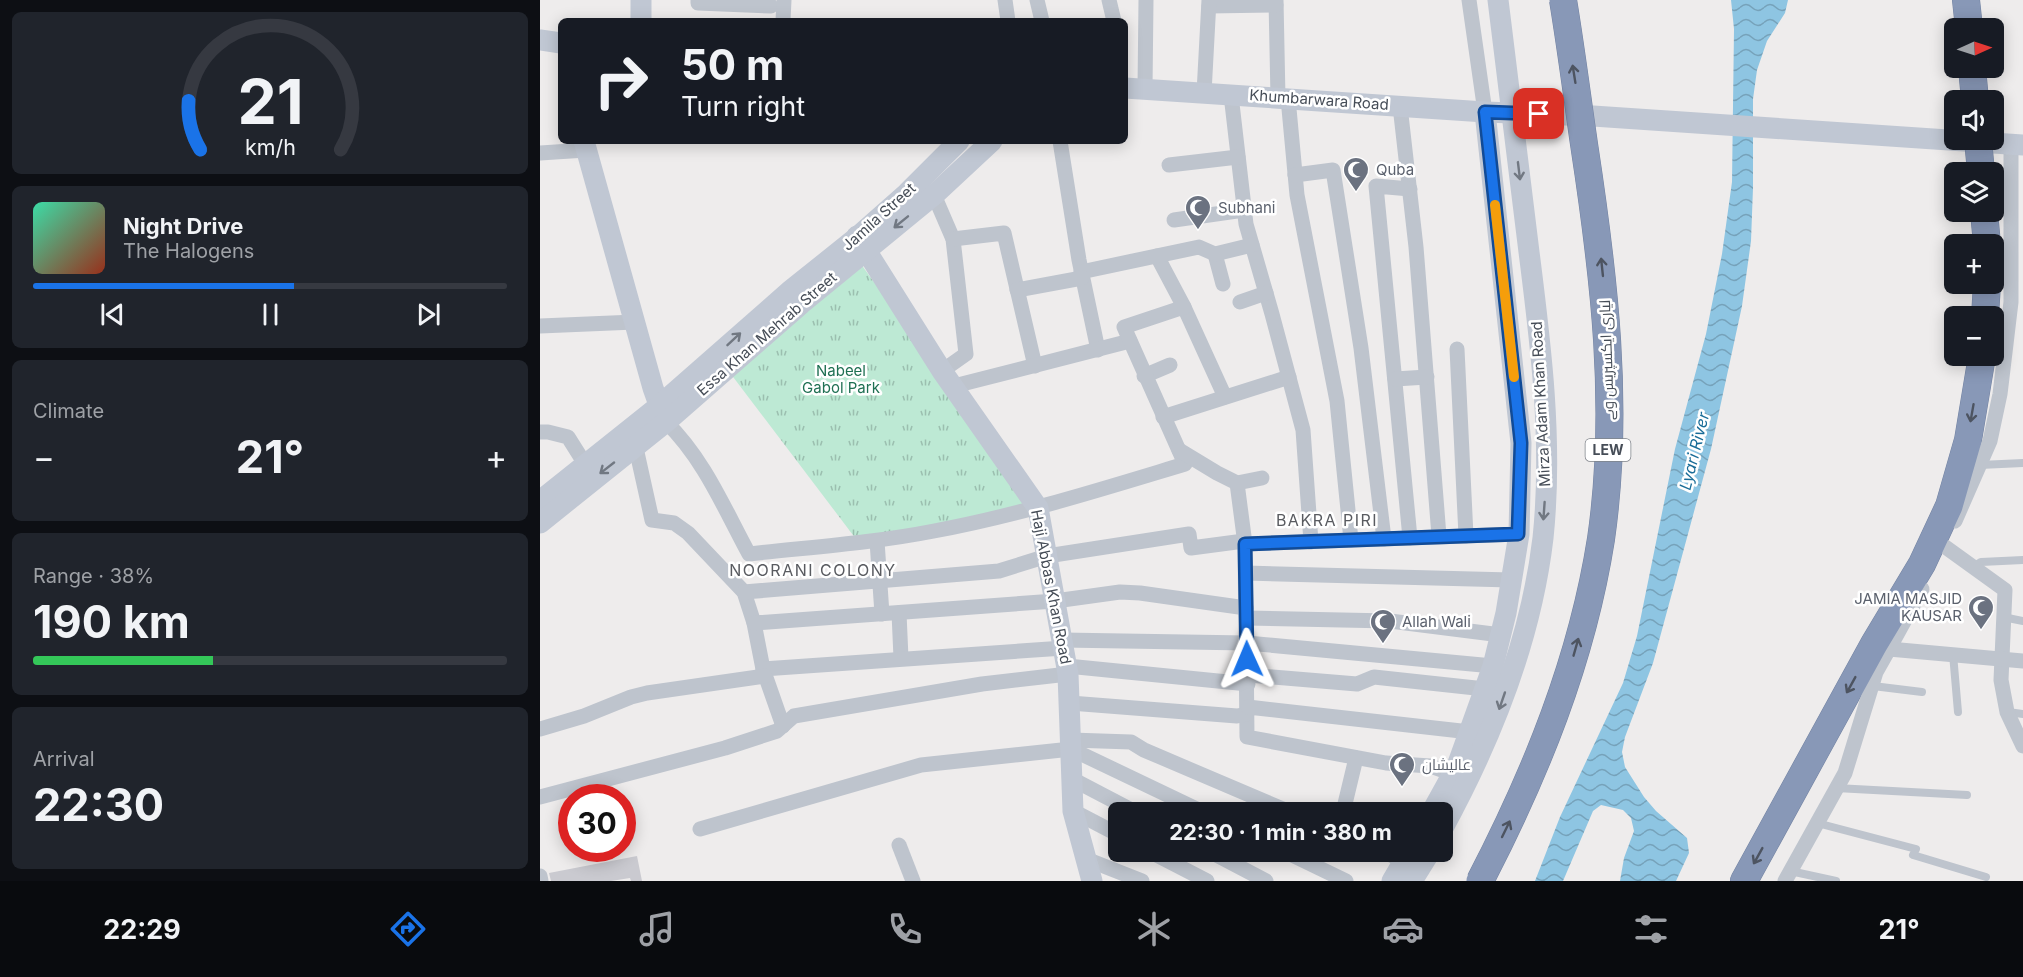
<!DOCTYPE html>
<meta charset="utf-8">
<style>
:root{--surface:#171b24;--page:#20242c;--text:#f1f3f6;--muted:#9ea1a6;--line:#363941;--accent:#1a73e8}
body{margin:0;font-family:Inter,Cairo,sans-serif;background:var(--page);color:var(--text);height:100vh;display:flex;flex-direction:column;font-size:22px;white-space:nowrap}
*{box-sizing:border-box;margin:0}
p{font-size:20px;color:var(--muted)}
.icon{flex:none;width:33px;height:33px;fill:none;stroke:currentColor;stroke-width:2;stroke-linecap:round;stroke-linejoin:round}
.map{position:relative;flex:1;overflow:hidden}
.sheet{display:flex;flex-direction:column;gap:12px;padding:12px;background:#0d0f14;width:540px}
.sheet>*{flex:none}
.top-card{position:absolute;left:18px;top:18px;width:570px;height:126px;border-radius:9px;box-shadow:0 3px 15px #0003;background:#171b24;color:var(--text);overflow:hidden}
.needle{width:39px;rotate:87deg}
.fabs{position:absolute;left:1404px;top:18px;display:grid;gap:12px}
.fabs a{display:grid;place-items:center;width:60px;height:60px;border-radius:9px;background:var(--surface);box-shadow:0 3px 15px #0003;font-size:30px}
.speed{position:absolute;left:18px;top:784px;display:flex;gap:12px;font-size:30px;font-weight:700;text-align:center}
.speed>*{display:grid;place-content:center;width:78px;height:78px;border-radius:50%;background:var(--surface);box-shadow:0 3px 15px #0003;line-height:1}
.speed .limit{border:9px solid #d22;background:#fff;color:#111}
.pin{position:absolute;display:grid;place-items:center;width:51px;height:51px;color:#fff;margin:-26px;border-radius:12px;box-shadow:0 3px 9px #0006}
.me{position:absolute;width:66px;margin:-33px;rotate:359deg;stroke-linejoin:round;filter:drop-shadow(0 0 4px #0008)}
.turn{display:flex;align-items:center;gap:21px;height:126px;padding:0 24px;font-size:27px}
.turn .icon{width:78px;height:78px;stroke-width:2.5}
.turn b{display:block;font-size:42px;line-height:51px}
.big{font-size:45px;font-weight:700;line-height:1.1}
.sheet .card{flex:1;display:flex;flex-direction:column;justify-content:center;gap:9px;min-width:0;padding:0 21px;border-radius:9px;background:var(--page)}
.sheet .dial{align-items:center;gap:0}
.dial svg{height:156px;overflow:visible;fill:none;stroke:var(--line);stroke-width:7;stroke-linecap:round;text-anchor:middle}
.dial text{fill:var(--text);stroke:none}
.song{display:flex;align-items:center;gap:18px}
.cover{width:72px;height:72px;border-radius:9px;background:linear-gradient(135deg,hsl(160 70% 55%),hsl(10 70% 35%))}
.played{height:6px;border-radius:3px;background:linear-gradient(90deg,var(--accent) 55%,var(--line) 55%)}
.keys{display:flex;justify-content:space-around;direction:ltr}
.heat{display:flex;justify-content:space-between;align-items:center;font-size:33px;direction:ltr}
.charge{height:9px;border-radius:4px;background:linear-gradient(90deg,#34c759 38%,var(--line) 0)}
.trip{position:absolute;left:568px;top:802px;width:345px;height:60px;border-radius:9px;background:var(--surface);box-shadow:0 3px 15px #0003;font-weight:700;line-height:60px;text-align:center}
.dock{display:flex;height:96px;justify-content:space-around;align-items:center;background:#090b0e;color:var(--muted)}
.dock .icon{width:42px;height:42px}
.dock .on{color:var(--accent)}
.dock b{font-size:27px;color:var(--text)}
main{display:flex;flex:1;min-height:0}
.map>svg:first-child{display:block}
.park{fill:url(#park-tufts)}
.water{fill:url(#water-waves)}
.building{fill:#cacad0}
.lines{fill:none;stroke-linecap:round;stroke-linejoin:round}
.highway-casing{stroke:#7383a2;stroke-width:28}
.lane{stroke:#bec4cd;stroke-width:8}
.street{stroke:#bec4cd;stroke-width:15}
.secondary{stroke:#c0c7d3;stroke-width:21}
.highway{stroke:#8898b7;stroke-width:27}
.highway-bridge-casing{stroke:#7383a2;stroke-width:28;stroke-linecap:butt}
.highway-bridge{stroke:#8898b7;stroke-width:27}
.oneway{stroke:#4d5461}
.oneway2{stroke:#717882}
.route-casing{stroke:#114b97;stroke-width:15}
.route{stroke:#1a73e8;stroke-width:10}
.slow{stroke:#f59e0b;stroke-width:10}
.labels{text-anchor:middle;stroke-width:5;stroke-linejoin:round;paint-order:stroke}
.shield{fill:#fff;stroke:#7e8289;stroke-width:1.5}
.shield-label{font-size:14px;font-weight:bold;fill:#464d57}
.street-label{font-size:15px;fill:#464d57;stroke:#fff}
.worship-label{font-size:15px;fill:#5b616d;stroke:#fff;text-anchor:start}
.park-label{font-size:15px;fill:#1f7053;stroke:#fff}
.water-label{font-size:16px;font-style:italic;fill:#196c97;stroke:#fff}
.neighbourhood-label{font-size:16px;letter-spacing:1.5px;fill:#595b60;stroke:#fff}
</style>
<main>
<section class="sheet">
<div class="card dial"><svg viewBox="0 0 100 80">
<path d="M14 69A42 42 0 1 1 86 69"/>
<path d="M14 69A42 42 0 0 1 8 44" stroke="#1a73e8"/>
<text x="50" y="56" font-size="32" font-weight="700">21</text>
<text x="50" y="72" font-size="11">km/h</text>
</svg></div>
<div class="card">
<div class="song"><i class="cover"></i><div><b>Night Drive</b><p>The Halogens</p></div></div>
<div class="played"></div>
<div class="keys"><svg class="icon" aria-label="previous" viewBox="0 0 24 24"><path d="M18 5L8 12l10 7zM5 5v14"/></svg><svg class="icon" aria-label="pause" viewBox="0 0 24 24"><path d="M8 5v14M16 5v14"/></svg><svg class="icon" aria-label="next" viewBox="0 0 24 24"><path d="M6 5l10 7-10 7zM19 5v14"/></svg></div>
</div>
<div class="card"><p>Climate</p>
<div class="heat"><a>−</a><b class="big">21°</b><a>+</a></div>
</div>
<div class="card"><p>Range · 38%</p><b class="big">190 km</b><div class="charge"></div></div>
<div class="card"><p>Arrival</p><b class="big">22:30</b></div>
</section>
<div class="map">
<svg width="1483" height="881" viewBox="0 0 1483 881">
<defs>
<pattern id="park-tufts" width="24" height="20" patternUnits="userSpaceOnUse" patternTransform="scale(1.5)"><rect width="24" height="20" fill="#bde9d4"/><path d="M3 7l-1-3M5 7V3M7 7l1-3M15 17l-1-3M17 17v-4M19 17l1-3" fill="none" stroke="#9bbfaf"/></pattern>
<pattern id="water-waves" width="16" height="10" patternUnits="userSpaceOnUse" patternTransform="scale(1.5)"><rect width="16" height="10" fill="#8ec5e2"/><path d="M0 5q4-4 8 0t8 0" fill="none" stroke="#76a2ba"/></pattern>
</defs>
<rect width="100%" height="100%" fill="#eeecec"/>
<path class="park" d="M310,249L498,508L319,543L181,361Z"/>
<path class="water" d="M1191,0H1248L1245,13L1227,41L1217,70L1213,99V188L1211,241L1202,306L1171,449L1113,663L1085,737L1082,752L1085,767L1104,797L1116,811L1147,838L1149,853L1136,881H1080L1084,858L1094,831L1091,818L1083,810L1061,805L1053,811L1023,881H995L1020,817L1083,683L1097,636L1135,449L1166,334L1182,254L1192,182L1194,29Z"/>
<path class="building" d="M97,856L102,881H91L90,878L71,881H11L9,873Z"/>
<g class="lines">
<defs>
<g id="highway">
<path d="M1426,0L1429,28"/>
<path d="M1432,68L1435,100"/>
<path d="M1444,212L1447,244"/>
<path d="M1445,316L1447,284"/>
<path d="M1204,881L1334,644L1382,564L1409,506L1428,440L1442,356"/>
</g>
</defs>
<use href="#highway" class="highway-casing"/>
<g class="lane">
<path d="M1440,465L1483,463"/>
<path d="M1433,567L1441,562L1483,560"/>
<path d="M1463,617L1483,621"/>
<path d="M1413,654L1418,712"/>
<path d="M1333,686L1382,692"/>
<path d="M1468,712L1483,714"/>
<path d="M1296,788L1427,795"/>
<path d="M1277,823L1376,849L1373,855L1446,877"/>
<path d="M1250,871L1296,881"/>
</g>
<g class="street">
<path d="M158,0V3L231,6"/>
<path d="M465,0L468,21"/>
<path d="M497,0L502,21"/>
<path d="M569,0L574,21"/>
<path d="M736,0L738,98"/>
<path d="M929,0L945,112"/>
<path d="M669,6L736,5"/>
<path d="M243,21L244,0"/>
<path d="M605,89L606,0"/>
<path d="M664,93L669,0"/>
<path d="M691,95L706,224L732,314L763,430L771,542"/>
<path d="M748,98L757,195L797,401L811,540"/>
<path d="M860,106L876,247L899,536"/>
<path d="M520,141L539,260L558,350"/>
<path d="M0,153L46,150"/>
<path d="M629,165L698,157"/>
<path d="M755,175L793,170L821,348L844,539"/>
<path d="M870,189L836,186L870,538"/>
<path d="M394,195L413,239L426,354L402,371"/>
<path d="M634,220L704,210"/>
<path d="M413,239L464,233L495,366"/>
<path d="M675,254L683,284"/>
<path d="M617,256L644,307L685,397"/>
<path d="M541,272L659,247L675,254L712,245"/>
<path d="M477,290L542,278"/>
<path d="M700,302L726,293"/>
<path d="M0,326L95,322"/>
<path d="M917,349L926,536"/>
<path d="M604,376L630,365"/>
<path d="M855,379L887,377"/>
<path d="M414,386L590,341"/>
<path d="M623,417L749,377"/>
<path d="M126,422C164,459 184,508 209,554C271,547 333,543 394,531C480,515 562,489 645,464L584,327L644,307"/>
<path d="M0,432H8L28,437L45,464"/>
<path d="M94,439L112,520L134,523L148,533L204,592L214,623L223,669L243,726"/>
<path d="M639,450L677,473L697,483L705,544L707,737L846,763L890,766L913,774"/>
<path d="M697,483L722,478"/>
<path d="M1415,521L1450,441L1460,394L1471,302V145"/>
<path d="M337,541L342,614"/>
<path d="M705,544L979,534"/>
<path d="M1404,546L1465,590L1461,680L1467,712L1483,746"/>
<path d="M706,573L971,580"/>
<path d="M204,592L459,571L507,556L649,534L651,548L704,541"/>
<path d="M359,613L361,658"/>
<path d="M707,618L850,621L961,635"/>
<path d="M214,623L515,601L580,592L600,593L706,608"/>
<path d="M522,640L707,643L953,666"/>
<path d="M1349,649L1382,589"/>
<path d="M527,666L708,684"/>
<path d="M223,669L524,648"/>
<path d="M708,675L817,684L834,677L945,689"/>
<path d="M530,703L697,716L707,714"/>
<path d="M708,707L930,732"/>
<path d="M0,729L44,716L91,697L107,693L225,676"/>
<path d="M531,740L591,742L604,750L752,813"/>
<path d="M532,779L597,813"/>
<path d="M0,797L185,748L237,731L254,716L442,684L528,674"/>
<path d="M804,808L816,758"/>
<path d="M533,811L579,835"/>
<path d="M160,829L381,765L531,749L665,813"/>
<path d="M359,845L373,881"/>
<path d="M611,852L667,881"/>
<path d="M671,852L726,881"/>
<path d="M746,852L806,881"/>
<path d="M844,852L864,861"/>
<path d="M546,859L602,881"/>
<path d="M0,876L1,881"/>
<path d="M1245,881L1305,773L1336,672L1349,649L1483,661"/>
</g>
<g class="secondary">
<path d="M101,21V0"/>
<path d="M0,40L21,43"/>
<path d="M585,88L945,112L1053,116L1483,145"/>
<path d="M44,141L113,388L123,416"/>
<path d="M317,236L402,371L498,508L528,674L533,811L552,881"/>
<path d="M0,501L119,406L251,290L316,238L367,193L419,141"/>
<path d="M0,523L126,422L261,304L394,195L452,141"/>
<path d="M891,813L917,766L953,666L966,613L979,534L981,443L945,112"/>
<path d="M903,828C952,738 991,640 1003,538C1013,443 1001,346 989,252C979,168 969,84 958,0"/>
<path d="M852,881L869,852"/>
<path d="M872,881L890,852"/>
</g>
<use href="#highway" class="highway"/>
<defs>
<g id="highway-bridge">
<path d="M1438,140L1441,172"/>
<path d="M940,881C996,773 1042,660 1061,539C1080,407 1064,275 1044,144C1037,96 1031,48 1023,0"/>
</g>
</defs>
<use href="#highway-bridge" class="highway-bridge-casing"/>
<use href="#highway-bridge" class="highway-bridge"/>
</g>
<defs><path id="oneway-shaft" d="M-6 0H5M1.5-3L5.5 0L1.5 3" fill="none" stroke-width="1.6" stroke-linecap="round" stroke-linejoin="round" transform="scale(1.5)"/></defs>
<g class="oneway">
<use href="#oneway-shaft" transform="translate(1034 74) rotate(-99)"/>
<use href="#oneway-shaft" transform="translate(1062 267) rotate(-96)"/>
<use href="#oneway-shaft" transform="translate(1432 413) rotate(100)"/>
<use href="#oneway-shaft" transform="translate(1036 647) rotate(-74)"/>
<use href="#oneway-shaft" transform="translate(1311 685) rotate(119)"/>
<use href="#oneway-shaft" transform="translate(966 829) rotate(-64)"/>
<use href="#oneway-shaft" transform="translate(1218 856) rotate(119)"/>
</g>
<g class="oneway2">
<use href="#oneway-shaft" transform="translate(979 171) rotate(83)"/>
<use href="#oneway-shaft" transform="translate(361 222) rotate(141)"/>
<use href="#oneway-shaft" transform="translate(194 339) rotate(-43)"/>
<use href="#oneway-shaft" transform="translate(67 468) rotate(142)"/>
<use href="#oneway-shaft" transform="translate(1004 511) rotate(94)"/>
<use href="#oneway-shaft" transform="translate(962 701) rotate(109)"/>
</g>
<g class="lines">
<defs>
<path id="route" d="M707,659L705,544L978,534L981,443L945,112L999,114"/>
</defs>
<use href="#route" class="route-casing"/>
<use href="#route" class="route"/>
<path class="slow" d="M955,205L974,377"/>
</g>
<defs>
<symbol id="mosque-pin" viewBox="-11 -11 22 30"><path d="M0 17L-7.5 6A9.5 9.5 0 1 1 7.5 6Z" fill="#6b7280" stroke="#fff"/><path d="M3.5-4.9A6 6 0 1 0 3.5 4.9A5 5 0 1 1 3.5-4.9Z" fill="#fff"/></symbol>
</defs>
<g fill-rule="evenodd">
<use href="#mosque-pin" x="801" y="155" width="30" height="40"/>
<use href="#mosque-pin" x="643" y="193" width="30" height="40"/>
<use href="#mosque-pin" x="1426" y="593" width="30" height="40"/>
<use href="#mosque-pin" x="828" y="607" width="30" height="40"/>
<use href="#mosque-pin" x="847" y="750" width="30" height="40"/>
</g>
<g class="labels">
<rect class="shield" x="1045.5" y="439" width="45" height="22" rx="4.5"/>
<g class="shield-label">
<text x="1068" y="455">LEW</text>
</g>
<g class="street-label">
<text transform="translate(779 100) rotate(4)" y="5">Khumbarwara Road</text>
<text transform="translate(339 217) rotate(-42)" y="5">Jamila Street</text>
<text transform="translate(227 334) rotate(-41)" y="5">Essa Khan Mehrab Street</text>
<text transform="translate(1067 360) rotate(-92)" y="5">لیاری ایکسپریس وے</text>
<text transform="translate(1001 404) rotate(-93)" y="5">Mirza Adam Khan Road</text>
<text transform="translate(511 587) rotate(79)" y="5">Haji Abbas Khan Road</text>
</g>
<g class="worship-label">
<text x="836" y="175">Quba</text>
<text x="678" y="213">Subhani</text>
<text x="1422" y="604" text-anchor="end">JAMIA MASJID<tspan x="1422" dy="17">KAUSAR</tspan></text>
<text x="862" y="627">Allah Wali</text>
<text x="882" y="770">عالیشان</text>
</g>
<g class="park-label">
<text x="301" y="376">Nabeel<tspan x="301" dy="17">Gabol Park</tspan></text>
</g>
<g class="water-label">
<text transform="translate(1154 451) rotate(-76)" y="6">Lyari River</text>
</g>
<g class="neighbourhood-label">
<text x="787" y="526">BAKRA PIRI</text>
<text x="273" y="576">NOORANI COLONY</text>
</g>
</g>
</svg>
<div class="fabs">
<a><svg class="needle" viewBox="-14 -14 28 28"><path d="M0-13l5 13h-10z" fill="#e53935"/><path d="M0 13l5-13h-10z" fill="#9ea1a6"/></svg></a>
<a><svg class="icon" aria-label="sound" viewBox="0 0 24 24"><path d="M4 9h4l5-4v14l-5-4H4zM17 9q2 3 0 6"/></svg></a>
<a><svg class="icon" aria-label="layers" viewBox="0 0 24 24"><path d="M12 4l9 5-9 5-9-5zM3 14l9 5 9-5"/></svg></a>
<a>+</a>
<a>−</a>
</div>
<div class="speed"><div class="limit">30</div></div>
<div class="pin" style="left:999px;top:114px;background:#d93025"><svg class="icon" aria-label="arrive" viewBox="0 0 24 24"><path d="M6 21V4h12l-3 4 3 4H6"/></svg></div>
<svg class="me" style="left:707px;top:659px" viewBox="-20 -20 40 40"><path d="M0-17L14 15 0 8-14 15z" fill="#1a73e8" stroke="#fff" stroke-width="4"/></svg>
<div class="trip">22:30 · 1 min · 380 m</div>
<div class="top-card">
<div class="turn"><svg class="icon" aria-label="right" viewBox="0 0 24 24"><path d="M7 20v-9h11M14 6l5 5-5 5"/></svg><div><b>50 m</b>Turn right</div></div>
</div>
</div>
</main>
<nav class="dock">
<b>22:29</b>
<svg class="icon on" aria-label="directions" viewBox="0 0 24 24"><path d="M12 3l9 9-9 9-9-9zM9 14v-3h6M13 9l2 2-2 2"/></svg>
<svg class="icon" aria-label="music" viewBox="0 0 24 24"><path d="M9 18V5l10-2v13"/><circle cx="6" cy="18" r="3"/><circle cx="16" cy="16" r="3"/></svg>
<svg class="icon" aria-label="phone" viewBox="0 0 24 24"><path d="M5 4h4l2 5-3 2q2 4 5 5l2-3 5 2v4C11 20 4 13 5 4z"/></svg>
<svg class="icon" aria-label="climate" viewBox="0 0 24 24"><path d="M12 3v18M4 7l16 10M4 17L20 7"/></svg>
<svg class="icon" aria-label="car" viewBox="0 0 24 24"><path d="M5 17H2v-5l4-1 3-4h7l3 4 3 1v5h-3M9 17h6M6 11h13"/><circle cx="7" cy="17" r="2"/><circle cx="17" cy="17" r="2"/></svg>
<svg class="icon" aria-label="filters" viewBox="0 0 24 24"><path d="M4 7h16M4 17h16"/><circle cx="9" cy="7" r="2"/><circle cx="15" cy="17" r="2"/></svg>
<b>21°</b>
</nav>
